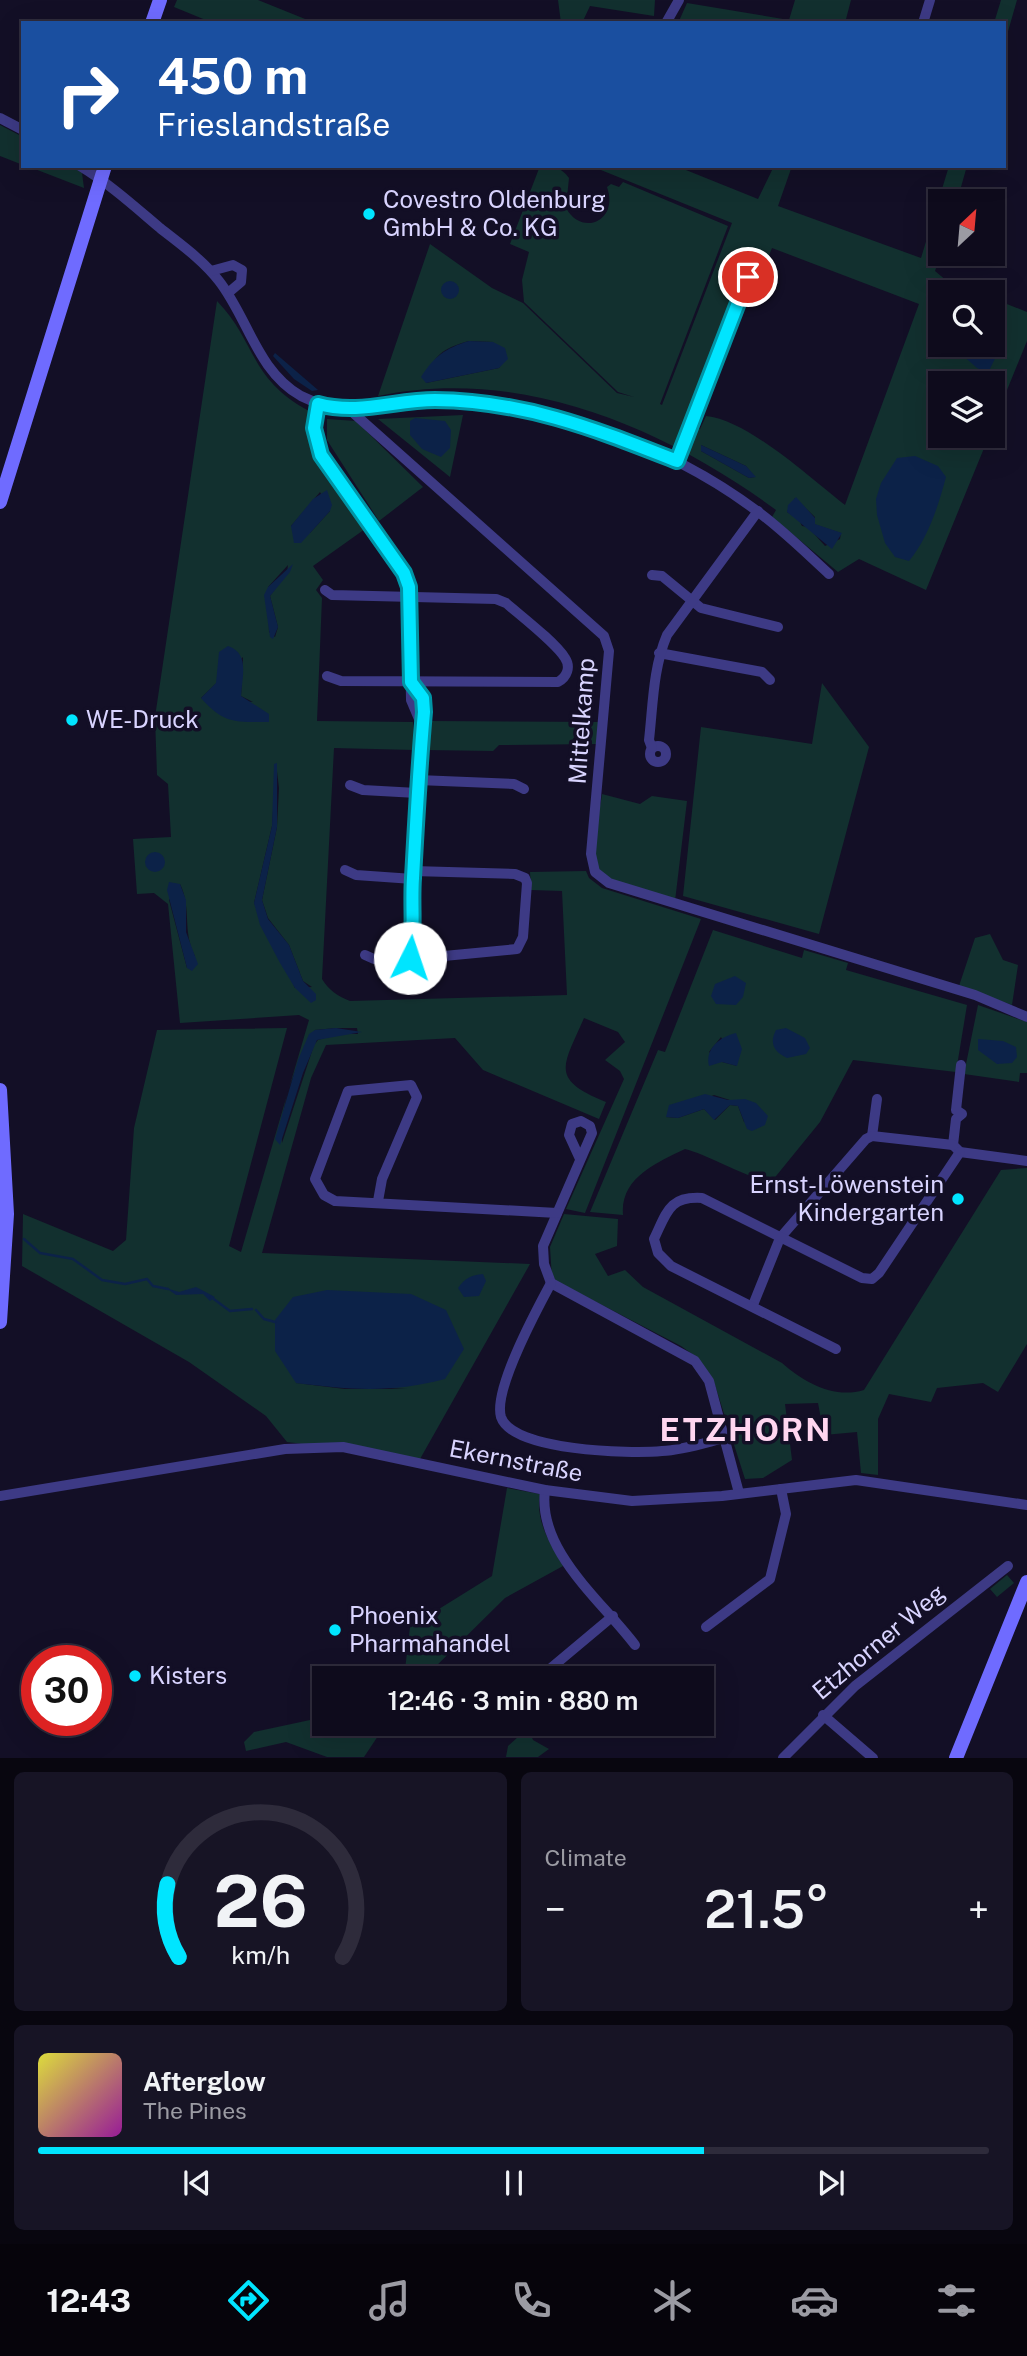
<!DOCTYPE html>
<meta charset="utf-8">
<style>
:root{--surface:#0e0b1c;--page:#171425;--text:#f1f3f6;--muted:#9b9ba3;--line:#2e2b3b;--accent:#00e5ff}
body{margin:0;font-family:"Public Sans",sans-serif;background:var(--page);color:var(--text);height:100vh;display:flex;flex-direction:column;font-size:26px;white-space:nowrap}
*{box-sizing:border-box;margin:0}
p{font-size:23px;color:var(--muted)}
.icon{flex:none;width:38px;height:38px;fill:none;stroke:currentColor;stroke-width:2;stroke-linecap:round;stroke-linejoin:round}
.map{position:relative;height:1758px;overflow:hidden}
.side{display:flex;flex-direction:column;gap:14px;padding:14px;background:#08060f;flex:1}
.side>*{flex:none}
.top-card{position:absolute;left:21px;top:21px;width:985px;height:147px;border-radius:0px;box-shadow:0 7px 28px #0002,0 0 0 2px var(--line);background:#1a4fa0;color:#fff;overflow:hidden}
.needle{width:46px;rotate:26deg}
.buttons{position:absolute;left:928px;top:189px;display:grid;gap:14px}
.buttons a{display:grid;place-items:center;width:77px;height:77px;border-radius:0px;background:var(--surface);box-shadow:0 7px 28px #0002,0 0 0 2px var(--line);font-size:35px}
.speed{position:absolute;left:21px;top:1645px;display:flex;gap:14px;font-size:35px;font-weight:700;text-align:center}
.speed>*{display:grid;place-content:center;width:91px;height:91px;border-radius:50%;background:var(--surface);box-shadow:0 7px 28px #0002,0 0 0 2px var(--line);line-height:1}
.speed .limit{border:10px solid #d22;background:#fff;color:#111}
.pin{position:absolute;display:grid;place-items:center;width:60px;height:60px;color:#fff;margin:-30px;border:4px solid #fff;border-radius:50%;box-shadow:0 2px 7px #0007}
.me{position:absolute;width:77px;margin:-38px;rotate:4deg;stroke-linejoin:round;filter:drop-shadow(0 0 5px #0008)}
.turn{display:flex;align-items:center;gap:24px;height:147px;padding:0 21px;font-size:32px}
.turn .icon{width:91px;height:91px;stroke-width:2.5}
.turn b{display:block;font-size:49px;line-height:60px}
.big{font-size:52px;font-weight:600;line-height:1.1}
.side .tile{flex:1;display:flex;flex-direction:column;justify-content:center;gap:10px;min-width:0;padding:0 24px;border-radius:10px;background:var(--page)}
.side .dial{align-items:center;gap:0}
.dial svg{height:182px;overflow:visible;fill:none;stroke:var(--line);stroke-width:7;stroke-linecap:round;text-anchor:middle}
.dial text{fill:var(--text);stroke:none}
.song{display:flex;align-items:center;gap:21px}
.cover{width:84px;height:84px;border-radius:10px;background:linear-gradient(135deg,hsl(60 70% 55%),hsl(300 70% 35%))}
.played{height:7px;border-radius:4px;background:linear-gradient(90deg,var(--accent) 70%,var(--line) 70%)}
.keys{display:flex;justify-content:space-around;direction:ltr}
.heat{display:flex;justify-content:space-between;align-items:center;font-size:38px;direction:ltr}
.side .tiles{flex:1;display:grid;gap:14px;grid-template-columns:1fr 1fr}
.tile:last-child{grid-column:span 2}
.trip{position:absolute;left:312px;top:1666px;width:402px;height:70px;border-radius:0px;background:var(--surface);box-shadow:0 7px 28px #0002,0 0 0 2px var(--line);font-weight:600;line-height:70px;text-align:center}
.dock{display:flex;height:112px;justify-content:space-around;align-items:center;background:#06040b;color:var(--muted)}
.dock .icon{width:49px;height:49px}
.dock .current{color:var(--accent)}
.dock b{font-size:32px;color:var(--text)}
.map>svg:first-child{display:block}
.green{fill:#12302f;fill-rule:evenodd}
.water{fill:#0c2248}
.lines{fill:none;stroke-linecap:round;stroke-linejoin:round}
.stream{stroke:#0c2248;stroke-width:2.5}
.street{stroke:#3d3a85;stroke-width:10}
.secondary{stroke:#6f6bff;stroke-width:14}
.route-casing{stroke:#0095a6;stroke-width:18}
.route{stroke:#00e5ff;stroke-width:12}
.poi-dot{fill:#00e5ff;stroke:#130f26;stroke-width:2.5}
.labels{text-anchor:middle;stroke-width:7;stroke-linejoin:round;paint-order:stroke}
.poi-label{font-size:24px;fill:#d9d4ff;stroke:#130f26;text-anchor:start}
.street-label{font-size:24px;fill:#d9d4ff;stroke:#130f26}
.district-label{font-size:32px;font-weight:bold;letter-spacing:2px;fill:#ffd6f0;stroke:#130f26}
</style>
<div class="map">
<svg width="1027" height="1758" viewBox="0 0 1027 1758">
<rect width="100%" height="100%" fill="#130f26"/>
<g class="green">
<path d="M177,0H258L315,23H213L174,7Z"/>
<path d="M558,0H655L654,16L590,6L582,23H561Z"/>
<path d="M795,0H851L845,23L679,21L687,3L789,20Z"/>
<path d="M1001,0H1017L1005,42L1004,23H994Z"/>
<path d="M0,125L23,137V165L0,156Z"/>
<path d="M27,166H71L82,173L84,188Z"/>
<path d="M540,166C553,166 561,167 569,178L566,208C582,237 619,221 607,187L611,184L619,187L623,182L728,226L660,404L662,405L732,223L591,166H676L758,199L774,166H792L778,206L921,258L949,166H967L957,201H940L941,254L935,271L947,281L977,292H940V345H965L960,353L1003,342L992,335V298L1027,312V341L992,427V383H977L960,374L948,383H940V436H989L926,590L859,559L838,572L772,517L776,510C663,427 520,366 378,396L430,244L492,288L523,303L617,393L634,397L618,392L524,302L522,280L529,252L510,244ZM772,248L919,304L845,505C810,478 748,420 706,416L700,429L683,427L740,284L741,269L750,266L756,272L755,282L748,290L754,293ZM469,341L493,342L502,364L499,368L426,383C431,356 443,348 469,341ZM701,445L746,466L755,477L749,478L701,451ZM795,498L815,517L814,524L841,533L840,539L825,546L808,527L802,526L799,520L787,512Z"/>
<path d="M217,301C256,341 249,379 309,411L308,437L311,451L365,529L313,566L323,580L316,590L322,598L317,721L413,722L415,750L334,748L322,979C329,990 337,996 350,1001L567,995L562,891L531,890L530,872L586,871L589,878L602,888L701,919L585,1213L566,1209L624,1079L620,1071L605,1060L625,1042L618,1032L584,1018C564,1065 548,1079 606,1102L599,1119L483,1070L455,1038L326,1045L311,1078L262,1253L530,1264L420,1459L287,1442L266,1416L189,1362L22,1266L23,1214L113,1251L126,1240L134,1128L157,1030L287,1028L229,1246L241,1252L309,1020L299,1015L180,1023L168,904L154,893L137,894L133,839L171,837L168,784L157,775L155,717ZM320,492L330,511L310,533L291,526ZM288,565L287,573L270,596L278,627L275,637L269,632L268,587ZM243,657L241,696L253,702L201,698ZM276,763L279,788L277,827L262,900L268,918L289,945L303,981L312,987L295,988L254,903L272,826ZM180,884C192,908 182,932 195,956L187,968L169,900ZM336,1028H357L358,1034H338L318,1040L314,1045L282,1143C279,1104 296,1064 315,1030ZM296,1383L407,1389H345Z"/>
<path d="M463,415L450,477L378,419Z"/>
<path d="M327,419L356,421L423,487L379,521L327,440Z"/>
<path d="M822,683L869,747L819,934L683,896L701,727L812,744Z"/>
<path d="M428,721L599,722L597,744L499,745L493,751L425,750Z"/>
<path d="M602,794L640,804L652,796L687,801L675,901C649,893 596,888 593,854C591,836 600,812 602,794Z"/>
<path d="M713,930L802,958L804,950L848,963L846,970L967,1005L956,1072L853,1060L820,1122L772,1181C756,1183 707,1154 685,1149C656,1163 620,1178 623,1215L590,1212L658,1050L665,1052ZM721,1037L737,1066L722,1062L709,1052ZM714,1095L733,1101L765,1125L744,1122L738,1106L730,1105L715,1120L704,1109L678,1118L666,1117Z"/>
<path d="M990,934L1003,960L1018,965L1012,1005L959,986L975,938Z"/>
<path d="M978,1005L1027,1022V1073H1020L1019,1082L964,1074Z"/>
<path d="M1027,1168V1344L998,1392L983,1383L937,1388L931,1402L889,1394L878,1419V1475L861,1473L857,1432L824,1435L818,1403L785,1404L792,1460L763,1478L745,1479L713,1379L699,1359L681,1346L552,1279L550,1247L564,1214L618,1219L617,1246L595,1254L608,1276L625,1270L643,1287L782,1363C805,1383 834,1399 864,1390L1001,1170Z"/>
<path d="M507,1488L540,1494C535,1521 550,1543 563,1566L505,1598L424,1678H404L410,1627L492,1576Z"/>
<path d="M1007,1575L1014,1583L997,1597L990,1589Z"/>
<path d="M324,1717V1724H386L364,1757H327L286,1742L246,1751L244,1742L254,1732Z"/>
<path d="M528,1728L533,1740L549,1749L538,1757H506L508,1746Z"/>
</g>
<g class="water">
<circle cx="450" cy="290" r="9"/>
<path d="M992,335L1003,342L988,373L977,368L960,353L965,345H992Z"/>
<path d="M469,341L493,342L505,348L508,359L499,368L426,383L421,377C434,356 446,348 469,341Z"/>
<path d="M275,353L318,390L312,391L294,379L273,356Z"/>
<path d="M415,418L445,421L451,430L450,448L441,457L422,449L410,435V421Z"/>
<path d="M701,445L746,466L756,477L749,478L701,451Z"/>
<path d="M915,456L938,466L946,477C938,507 928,538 909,561L895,557L885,543L877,515L876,499L881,483L897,458Z"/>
<path d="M327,490L332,505L330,511L301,543H294L291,526L313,499Z"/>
<path d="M796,497L815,518V524L842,533L832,549L787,512L788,505Z"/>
<path d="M293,564L290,572L270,596L278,627L273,639L270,637L264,595L268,587Z"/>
<path d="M228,646C250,653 242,677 241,696L269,714V722C235,722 224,724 201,698L216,683L219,652Z"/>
<path d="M277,763V827L262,900L268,919L289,945L303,981L316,994V1000L311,1003L295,988L280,963L260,925L254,903L272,826L274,764Z"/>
<circle cx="155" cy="862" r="10"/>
<path d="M169,882L180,884L186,900V932L198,964L192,971L187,968L167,890Z"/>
<path d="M735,976L746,983L743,997L736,1005L716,1004L711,996L715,984Z"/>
<path d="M336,1028L362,1032L317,1040L303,1073L280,1145L275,1139L298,1060L309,1034L315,1030Z"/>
<path d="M786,1028L805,1038L810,1048L806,1054L787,1058C774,1052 769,1043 776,1030Z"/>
<path d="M736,1033L742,1049L737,1066L722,1062L709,1066C705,1048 720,1037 736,1033Z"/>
<path d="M978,1039L1003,1041L1016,1047L1017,1057L1012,1063L997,1064L978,1050Z"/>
<path d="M705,1094L728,1100L745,1099L756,1103L768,1116L765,1125L752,1131L747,1129L738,1106L730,1105L714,1120L704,1109L678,1118L666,1117L669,1105Z"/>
<path d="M483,1274L486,1281L479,1296L464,1297L458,1288C465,1278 471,1275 483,1274Z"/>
<path d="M196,1287L215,1297L210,1301L203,1294L176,1295L166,1288L179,1292Z"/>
<path d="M327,1290L411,1294L446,1310L464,1349L445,1379C392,1393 351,1390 296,1383L275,1351V1320L293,1297Z"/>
</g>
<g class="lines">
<g class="stream">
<path d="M24,1239L40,1253L73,1259L102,1280L125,1284L147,1279L153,1286L168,1289"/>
<path d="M211,1297L230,1311L252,1309"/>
<path d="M256,1310L264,1319L275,1322"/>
</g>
<g class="street">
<path d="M666,23L679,0"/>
<path d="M923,23L930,0"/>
<path d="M0,118L23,130"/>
<path d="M80,166C110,184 134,206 160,228C180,244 203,260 219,281C248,318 257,371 301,396C347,420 389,399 436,400C550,403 666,443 757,511C783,530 806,553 829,574"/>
<path d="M211,271L233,265L242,270L241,282L228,293"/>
<path d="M319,404L315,428L321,455L403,573L409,587L411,700L422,726"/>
<path d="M350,410L604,636L609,651L591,854L595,872L609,883L975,995L1027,1017"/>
<path d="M677,461L748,277"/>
<path d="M652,575L662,576L701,608L778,627"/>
<path d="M325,590L332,595L496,599L506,603C521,616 556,643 565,658C571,667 567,677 558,682L341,681L327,676"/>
<path d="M659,653L762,672L770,680"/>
<path d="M411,682L423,698L413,879L411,919L414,938"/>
<circle cx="658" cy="754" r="8"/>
<path d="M652,748L649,740C653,705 653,668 667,635L758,511"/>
<path d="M418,780L514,784L524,789"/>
<path d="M350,785L363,790L417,793"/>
<path d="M345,870L356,875L413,879"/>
<path d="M413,871L515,874L525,878L527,883L523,937L517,949L444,956H435L422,949"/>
<circle cx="419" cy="943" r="7"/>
<path d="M365,955L374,959L410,958L413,945"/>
<path d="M961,1065L956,1110L962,1114L956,1119L953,1145L960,1152L1027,1161"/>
<path d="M872,1136L877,1099"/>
<path d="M580,1159L569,1135L572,1124L581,1121L590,1126L592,1133L543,1246L544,1264L551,1283L695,1361L709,1381L739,1493"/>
<path d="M378,1201L382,1179L417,1097L411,1085L348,1091L315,1179L324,1195L335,1201L557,1213"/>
<path d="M551,1283C537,1309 493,1390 501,1417C512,1451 630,1454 662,1451C683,1450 704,1443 724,1438"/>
<path d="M753,1305L780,1238L866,1139L872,1136L953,1145"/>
<path d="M836,1349L671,1266L658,1253L654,1239C667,1212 669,1196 702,1198L862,1278L872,1279L879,1273L960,1152"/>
<path d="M545,1490C537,1550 601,1600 635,1645"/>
<path d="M0,1496L285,1449L343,1447L545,1490L632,1501L722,1496L856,1480L1027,1505"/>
<path d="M706,1627L770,1579L786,1514L781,1489"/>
<path d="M539,1678L613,1616"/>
<path d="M823,1715L873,1758"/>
<path d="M783,1758L855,1686L1008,1566"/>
</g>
<g class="secondary">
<path d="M152,23L160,0"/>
<path d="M0,502L105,166"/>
<path d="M0,1090L7,1214L0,1322"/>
<path d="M956,1758L1027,1582"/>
</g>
</g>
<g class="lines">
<defs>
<path id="route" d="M410,958C415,932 411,905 413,878C416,823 419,767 424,712L423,698L411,682L409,587L404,573L321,455L314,428L318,404C359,415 395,400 435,400C526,401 595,429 677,461L748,277"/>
</defs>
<use href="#route" class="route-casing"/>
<use href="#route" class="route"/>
</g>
<g class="poi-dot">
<circle cx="369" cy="214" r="7"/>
<circle cx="72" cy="720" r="7"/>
<circle cx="958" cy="1199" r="7"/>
<circle cx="335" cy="1630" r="7"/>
<circle cx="135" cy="1676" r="7"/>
</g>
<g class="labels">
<g class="poi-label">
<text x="383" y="208">Covestro Oldenburg<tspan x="383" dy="28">GmbH &amp; Co. KG</tspan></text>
<text x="86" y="728">WE-Druck</text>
<text x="944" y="1193" text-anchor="end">Ernst-Löwenstein<tspan x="944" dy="28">Kindergarten</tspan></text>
<text x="349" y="1624">Phoenix<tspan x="349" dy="28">Pharmahandel</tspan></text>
<text x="149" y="1684">Kisters</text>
</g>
<g class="street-label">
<text transform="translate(582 721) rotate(-86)" y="8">Mittelkamp</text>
<text transform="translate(516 1461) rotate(11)" y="8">Ekernstraße</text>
<text transform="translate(879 1642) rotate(-40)" y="8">Etzhorner Weg</text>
</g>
<g class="district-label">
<text x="746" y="1441">ETZHORN</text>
</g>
</g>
</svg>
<div class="buttons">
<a><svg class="needle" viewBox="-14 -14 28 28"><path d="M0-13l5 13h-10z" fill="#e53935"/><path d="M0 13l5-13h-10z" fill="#9b9ba3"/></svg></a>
<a><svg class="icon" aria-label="search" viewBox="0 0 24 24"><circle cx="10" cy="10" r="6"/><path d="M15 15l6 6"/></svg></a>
<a><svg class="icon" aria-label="layers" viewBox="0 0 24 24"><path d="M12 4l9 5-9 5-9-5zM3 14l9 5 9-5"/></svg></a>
</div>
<div class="speed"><div class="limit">30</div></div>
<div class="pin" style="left:748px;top:277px;background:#d93025"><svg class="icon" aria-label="arrive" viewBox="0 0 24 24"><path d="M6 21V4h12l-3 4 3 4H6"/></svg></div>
<svg class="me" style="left:410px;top:958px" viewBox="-20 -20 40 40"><circle r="19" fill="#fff"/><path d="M0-13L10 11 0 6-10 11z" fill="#00e5ff"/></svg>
<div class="trip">12:46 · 3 min · 880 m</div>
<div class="top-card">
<div class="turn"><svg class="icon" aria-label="right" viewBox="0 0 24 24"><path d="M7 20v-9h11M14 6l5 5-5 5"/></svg><div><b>450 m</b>Frieslandstraße</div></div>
</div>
</div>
<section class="side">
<div class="tiles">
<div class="tile dial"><svg viewBox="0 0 100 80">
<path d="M14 69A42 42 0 1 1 86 69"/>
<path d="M14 69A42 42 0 0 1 9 37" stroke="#00e5ff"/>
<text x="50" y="56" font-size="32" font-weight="700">26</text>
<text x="50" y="72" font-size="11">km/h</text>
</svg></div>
<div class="tile"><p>Climate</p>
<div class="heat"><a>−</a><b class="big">21.5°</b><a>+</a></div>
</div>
<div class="tile">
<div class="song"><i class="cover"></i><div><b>Afterglow</b><p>The Pines</p></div></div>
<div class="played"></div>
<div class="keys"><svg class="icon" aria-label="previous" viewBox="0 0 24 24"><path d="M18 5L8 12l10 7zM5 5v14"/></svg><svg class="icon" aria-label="pause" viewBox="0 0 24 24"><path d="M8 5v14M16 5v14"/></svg><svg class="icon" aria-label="next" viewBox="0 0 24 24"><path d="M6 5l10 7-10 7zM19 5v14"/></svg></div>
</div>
</div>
</section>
<nav class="dock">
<b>12:43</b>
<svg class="icon current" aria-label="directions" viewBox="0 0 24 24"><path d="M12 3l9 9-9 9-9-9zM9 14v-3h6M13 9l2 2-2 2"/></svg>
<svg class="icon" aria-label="music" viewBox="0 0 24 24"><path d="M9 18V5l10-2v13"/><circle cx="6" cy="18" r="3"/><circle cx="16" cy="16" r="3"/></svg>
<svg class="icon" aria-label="phone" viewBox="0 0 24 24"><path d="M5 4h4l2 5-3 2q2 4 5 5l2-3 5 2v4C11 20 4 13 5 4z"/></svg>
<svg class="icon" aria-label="climate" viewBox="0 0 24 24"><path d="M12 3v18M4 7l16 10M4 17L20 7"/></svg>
<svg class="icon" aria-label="car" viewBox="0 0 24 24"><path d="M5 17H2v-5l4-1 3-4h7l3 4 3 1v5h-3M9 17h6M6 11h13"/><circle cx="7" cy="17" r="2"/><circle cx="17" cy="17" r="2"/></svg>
<svg class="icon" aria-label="filters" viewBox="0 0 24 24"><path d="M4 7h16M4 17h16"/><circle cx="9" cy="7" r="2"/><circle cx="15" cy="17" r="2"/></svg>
</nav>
